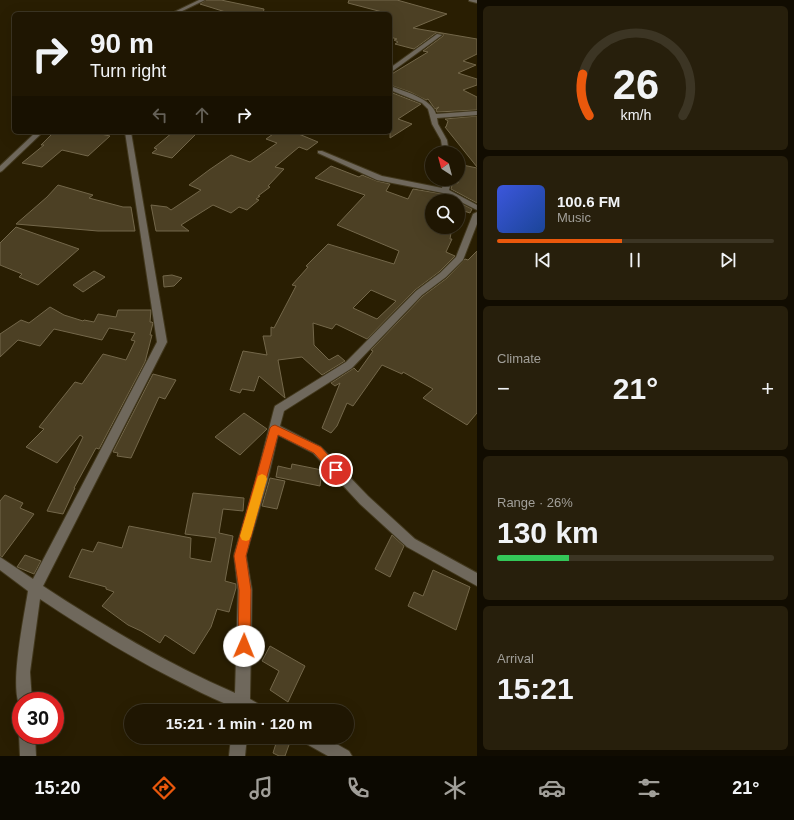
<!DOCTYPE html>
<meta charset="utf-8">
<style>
:root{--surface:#1f1602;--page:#271f0c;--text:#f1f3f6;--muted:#a19f99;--line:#3c3524;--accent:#ea580c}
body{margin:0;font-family:Arial,sans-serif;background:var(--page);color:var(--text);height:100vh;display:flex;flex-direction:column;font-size:15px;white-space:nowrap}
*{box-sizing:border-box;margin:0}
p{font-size:13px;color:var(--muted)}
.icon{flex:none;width:22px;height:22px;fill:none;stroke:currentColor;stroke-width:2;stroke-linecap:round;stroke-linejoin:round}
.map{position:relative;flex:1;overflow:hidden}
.sheet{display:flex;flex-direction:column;gap:6px;padding:6px;background:#110c01;width:317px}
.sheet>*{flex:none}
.banner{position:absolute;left:12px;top:12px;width:380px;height:122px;border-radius:6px;box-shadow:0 4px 16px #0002,0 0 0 1px var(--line);background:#1f1602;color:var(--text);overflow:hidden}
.needle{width:26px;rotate:324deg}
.tools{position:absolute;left:425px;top:146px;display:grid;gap:8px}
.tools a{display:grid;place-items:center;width:40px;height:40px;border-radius:50%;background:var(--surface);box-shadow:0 4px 16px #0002,0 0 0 1px var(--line);font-size:20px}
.speed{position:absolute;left:12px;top:692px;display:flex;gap:8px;font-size:20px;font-weight:700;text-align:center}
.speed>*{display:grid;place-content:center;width:52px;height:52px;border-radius:50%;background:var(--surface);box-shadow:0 4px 16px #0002,0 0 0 1px var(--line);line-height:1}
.speed .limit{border:6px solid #d22;background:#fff;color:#111}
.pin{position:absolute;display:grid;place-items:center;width:34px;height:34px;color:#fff;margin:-17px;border:2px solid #fff;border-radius:50%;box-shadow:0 1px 4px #0007}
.me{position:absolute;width:44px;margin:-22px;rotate:1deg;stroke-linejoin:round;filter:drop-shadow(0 0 3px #0008)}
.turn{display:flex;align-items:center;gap:14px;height:84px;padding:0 12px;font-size:18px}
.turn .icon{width:52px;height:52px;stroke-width:2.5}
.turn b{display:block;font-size:28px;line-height:34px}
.lanes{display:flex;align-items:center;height:38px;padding:0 12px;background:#0003;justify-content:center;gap:20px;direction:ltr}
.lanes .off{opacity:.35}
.big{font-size:30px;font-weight:700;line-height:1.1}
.sheet .tile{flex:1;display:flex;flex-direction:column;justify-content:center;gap:6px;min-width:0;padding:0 14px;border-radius:6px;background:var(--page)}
.sheet .dial{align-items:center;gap:0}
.dial svg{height:104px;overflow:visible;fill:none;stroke:var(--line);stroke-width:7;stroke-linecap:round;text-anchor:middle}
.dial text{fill:var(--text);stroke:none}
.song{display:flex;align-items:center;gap:12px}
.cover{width:48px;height:48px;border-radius:6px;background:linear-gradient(135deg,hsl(230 70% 55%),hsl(220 70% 35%))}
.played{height:4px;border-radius:2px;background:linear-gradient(90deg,var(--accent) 45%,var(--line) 45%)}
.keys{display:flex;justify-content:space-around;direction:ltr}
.heat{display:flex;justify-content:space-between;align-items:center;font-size:22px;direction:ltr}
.charge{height:6px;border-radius:3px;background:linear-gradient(90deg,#34c759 26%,var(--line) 0)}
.trip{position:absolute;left:124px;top:704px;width:230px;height:40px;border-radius:20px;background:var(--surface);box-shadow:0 4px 16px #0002,0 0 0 1px var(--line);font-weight:700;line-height:40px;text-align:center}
.tab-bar{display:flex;height:64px;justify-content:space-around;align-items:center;background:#0c0901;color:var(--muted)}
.tab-bar .icon{width:28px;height:28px}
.tab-bar .selected{color:var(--accent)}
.tab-bar b{font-size:18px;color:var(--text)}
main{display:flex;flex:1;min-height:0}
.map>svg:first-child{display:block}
.building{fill:#4c4024;stroke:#73674a;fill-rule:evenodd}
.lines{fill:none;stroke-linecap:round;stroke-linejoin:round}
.minor-casing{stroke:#42381d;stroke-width:2}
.minor{fill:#6f685c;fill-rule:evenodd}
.route{fill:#ea580c;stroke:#983908}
.slow{fill:#f59e0b}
</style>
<main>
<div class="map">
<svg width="477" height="756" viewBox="0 0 477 756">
<rect width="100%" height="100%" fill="#291e02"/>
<g class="building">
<path d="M206,0H221L264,9L263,14H232L200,4Z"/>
<path d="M349,0H397L447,14L413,28L477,39V54L463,61L476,65L458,73L477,79V85L463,90L477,97V110L437,112L436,110L439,107L435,109L428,99L426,100L410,92L390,85V75L428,52L423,51L443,36V34L436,33L414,49L395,44L398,42L394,40L397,39L390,37V14L348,3Z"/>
<path d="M390,92L421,104L398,119L412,124L390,138Z"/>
<path d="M477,116V167L445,127H446L448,121L445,119Z"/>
<path d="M54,132H92L110,136L88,156L62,150L42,167L22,163L44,145H41Z"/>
<path d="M173,132H198L172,158L152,153L157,149L154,148Z"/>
<path d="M276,132H294L318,142L307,150L299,147L275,167L284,169L268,186L270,187L258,196H260L256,199L259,200L247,210L239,207L231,213L213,205L181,225L189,231H156L151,205L167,207L171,210L201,190L189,185L209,170L231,155L250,162L277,143L266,139Z"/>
<path d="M458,164L477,168V203L451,189L453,182L458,183Z"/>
<path d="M331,166L359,177L362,175L377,181L390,184L386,191L408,199L413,189L443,194L456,201H432V227H452L450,239H452L446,252L455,256L439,272L415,290L367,339L336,324L332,329L313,323L314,345L329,360L338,355L345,361L322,375L302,357L278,360L285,398L259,376L254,391L242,389L240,393L230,390L243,351L267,355L263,336H271V327L274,328L296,286L292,285L308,267L306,266L328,244L394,264L399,251L337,225L365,195L315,178ZM371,290L396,301L377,319L353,308Z"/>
<path d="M58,185L93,195L89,198L123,207H131L135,231H98L16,224L47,197Z"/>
<path d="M458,202L472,209L470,213L458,209Z"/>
<path d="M16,227L79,249L38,285L19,277L22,274L0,265V243Z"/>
<path d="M477,251V413L467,425L423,398L433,389L403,372L402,374L382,365L353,406L347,403L337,426L331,433L322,428L340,383L335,386L331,383L354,368L358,372L373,351L371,350L423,296L447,278L465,259L468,260Z"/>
<path d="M94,271L105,277L83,292L73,285Z"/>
<path d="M172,275L182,278L174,286L164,287L163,276Z"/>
<path d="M50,307L64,315L83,321L84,320L94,322L98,314L116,317L118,310H151L150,322H152L153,323L150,335H152L145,362L99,449L96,448L74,488H75L63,514L47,511L83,437L80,435L57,463L26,447L44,429L39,427L75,382L82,384L103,354L126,360L135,341L131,340L135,333L109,328L102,340L54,329L40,346L18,340L0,357V334L21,320L29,323Z"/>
<path d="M153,374L176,380L165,399L159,397L131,458L117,456L118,453L113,452Z"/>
<path d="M244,413L267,429L240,455L215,437Z"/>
<path d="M292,464L322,470L320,486L276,477L278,466L291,469Z"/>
<path d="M270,478L285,481L277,509L262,506Z"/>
<path d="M193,493L244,498L243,511L223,509L219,533L233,536L225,581L236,584V588L229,612L217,609L211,627L194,654L165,635L160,643L141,631L128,625L102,606L114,592L106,589V587L69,577L82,549L93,552L98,542L122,548L129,526L191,538L190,558L211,562L216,538L185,534Z"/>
<path d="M5,495L23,503L20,508L34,514L2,557L0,556V501Z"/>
<path d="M392,535L404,546L390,577L375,569Z"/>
<path d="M25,555L41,561L34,574L17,567Z"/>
<path d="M433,570L470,587L456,630L408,606L414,592L423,596Z"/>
<path d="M270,646L305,666L288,702L270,690L279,671L262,661Z"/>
<path d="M278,737L290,742L285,756H279L273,753Z"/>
</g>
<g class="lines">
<defs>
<g id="minor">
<path d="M199,0H205L176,14H170Z"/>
<path d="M469,0H477V3L469,1Z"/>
<path d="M437,34L442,35L390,73V68Z"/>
<path d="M390,86C404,91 432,99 436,114L477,111V115L437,118L438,124L447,140L449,153H443L441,140L432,124L428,109L422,103L390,90Z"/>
<path d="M36,132H43L2,171L0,172V166Z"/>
<path d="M125,132H131L167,342L43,586C104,626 168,664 235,693L238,590L234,555L255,483L274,409L275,406L346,362L416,291L440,273L456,257L473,214L477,212V224L463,260L446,277L422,295L352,368L284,411L280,426L321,447L368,496L415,539L477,573V586L407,547L360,504L313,453L278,435L267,483L246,555L252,590L250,699L262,706L264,711H235V708C220,701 205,695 190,687C138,662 88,631 40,599L30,672L32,701H21V707C8,692 25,612 28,591L0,570V557L33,579L157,342Z"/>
<path d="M318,151H322L382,176L442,188L444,179H452L449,190L477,205V210L443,193L377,180L318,153Z"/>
<path d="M21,731V735H35L36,756H20L19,735Z"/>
<path d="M231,737H247L245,756H229Z"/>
<path d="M300,737H324L349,751L352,756H328L303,742Z"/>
</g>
</defs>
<use href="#minor" class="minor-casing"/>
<use href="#minor" class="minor"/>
</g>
<path class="route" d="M275,425L321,447L341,470L340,473L336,474L332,473L314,453L278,435L246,556L251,590L250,646L248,651L244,653L239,651L238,646L239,590L234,556L270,428L272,426Z"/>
<path class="slow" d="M262,474L266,476L267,479L251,536L249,540L246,541L242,540L240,536L257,479L258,476Z"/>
</svg>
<div class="tools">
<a><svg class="needle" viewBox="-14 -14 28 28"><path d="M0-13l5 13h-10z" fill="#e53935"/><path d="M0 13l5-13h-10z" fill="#a19f99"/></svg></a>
<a><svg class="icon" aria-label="search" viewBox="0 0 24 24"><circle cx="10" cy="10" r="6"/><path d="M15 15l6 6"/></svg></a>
</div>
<div class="speed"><div class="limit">30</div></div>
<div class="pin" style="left:336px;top:470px;background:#d93025"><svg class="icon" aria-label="arrive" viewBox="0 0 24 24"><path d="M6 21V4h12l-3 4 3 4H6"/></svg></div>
<svg class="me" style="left:244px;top:646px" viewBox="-20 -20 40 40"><circle r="19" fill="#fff"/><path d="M0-13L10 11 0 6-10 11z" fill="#ea580c"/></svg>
<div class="trip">15:21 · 1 min · 120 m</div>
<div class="banner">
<div class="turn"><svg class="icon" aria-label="right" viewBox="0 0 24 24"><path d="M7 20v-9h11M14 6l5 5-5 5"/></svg><div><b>90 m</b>Turn right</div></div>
<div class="lanes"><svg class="icon off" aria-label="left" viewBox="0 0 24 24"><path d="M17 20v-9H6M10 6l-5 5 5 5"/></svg><svg class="icon off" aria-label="ahead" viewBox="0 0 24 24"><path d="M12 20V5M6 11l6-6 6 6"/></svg><svg class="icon" aria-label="right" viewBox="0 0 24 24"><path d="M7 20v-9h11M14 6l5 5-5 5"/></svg></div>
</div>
</div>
<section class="sheet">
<div class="tile dial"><svg viewBox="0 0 100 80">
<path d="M14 69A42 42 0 1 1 86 69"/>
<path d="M14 69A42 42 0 0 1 9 37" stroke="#ea580c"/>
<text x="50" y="56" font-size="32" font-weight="700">26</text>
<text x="50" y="72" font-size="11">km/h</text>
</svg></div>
<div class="tile">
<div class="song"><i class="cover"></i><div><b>100.6 FM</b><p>Music</p></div></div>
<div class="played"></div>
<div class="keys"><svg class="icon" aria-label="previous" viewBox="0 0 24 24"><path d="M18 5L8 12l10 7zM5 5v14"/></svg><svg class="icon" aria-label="pause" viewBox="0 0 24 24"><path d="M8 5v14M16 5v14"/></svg><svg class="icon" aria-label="next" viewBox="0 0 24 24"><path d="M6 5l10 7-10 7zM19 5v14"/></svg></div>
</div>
<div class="tile"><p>Climate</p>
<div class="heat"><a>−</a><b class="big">21°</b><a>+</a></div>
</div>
<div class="tile"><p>Range · 26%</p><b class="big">130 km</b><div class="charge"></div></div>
<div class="tile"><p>Arrival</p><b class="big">15:21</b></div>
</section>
</main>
<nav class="tab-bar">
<b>15:20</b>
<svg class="icon selected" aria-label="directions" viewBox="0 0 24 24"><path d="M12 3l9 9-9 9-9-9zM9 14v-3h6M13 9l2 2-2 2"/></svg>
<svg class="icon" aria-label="music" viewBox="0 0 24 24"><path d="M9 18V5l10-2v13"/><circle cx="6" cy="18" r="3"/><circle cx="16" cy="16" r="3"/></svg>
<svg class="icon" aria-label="phone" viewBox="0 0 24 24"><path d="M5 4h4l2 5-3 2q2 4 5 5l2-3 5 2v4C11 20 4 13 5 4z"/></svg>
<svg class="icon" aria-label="climate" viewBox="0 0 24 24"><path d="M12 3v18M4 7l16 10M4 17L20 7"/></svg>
<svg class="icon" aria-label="car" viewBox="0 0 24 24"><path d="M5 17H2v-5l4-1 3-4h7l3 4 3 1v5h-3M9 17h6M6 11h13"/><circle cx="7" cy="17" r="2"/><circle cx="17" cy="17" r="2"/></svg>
<svg class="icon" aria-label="filters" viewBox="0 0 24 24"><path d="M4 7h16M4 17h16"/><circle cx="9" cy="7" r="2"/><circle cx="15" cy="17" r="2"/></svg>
<b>21°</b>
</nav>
